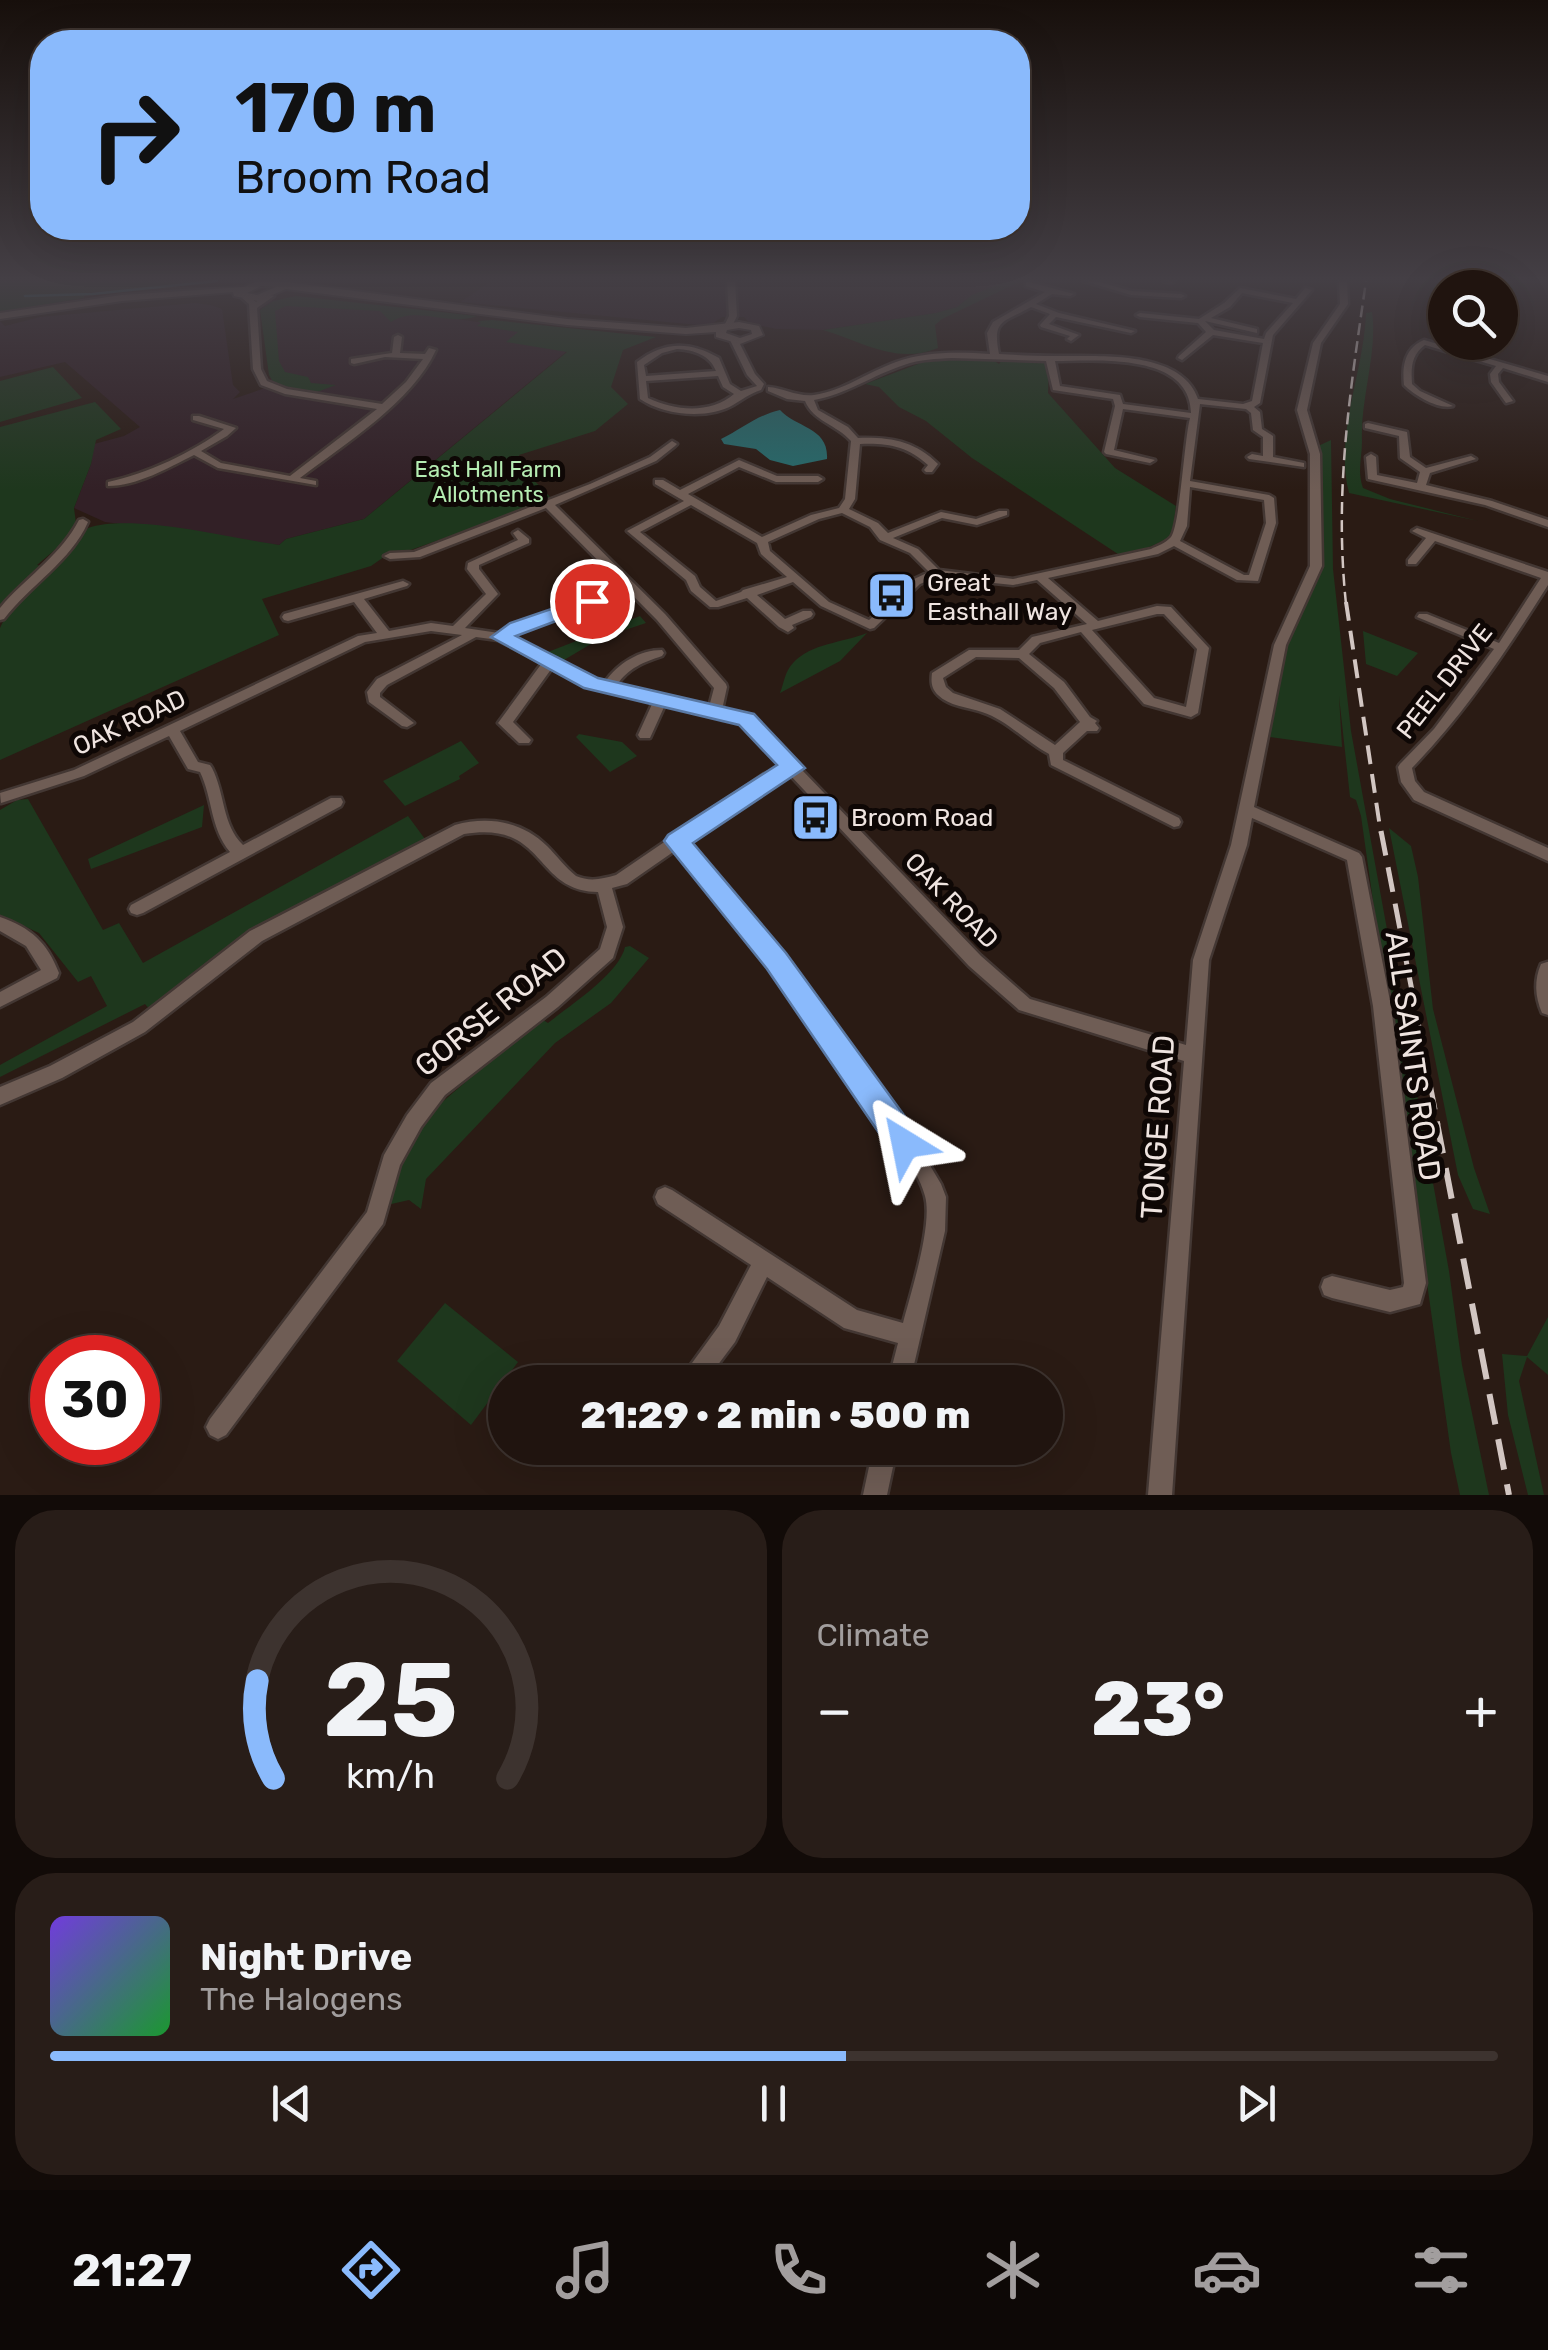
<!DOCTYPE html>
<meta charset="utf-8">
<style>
:root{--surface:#20140f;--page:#281d18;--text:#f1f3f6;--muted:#a29e9e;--line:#3d332f;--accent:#8abafc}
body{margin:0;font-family:Rubik,sans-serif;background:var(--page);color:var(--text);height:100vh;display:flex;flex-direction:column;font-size:38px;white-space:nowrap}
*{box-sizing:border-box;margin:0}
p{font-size:32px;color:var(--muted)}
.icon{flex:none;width:55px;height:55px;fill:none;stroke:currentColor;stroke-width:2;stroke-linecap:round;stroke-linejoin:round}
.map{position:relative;height:1495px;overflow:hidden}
.drawer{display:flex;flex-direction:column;gap:15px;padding:15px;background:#120b08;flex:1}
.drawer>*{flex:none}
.banner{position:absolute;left:30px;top:30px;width:1000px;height:210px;border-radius:40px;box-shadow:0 10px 40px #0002,0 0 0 2px var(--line);background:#8abafc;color:#111;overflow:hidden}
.fabs{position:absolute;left:1428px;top:270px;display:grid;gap:20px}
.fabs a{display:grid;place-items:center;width:90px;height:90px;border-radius:50%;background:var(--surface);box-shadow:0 10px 40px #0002,0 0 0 2px var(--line);font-size:50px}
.speed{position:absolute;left:30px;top:1335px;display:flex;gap:20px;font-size:50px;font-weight:700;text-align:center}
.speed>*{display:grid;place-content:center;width:130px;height:130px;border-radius:50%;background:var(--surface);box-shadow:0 10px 40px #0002,0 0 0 2px var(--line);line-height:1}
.speed .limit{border:15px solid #d22;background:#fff;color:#111}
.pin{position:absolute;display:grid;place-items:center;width:85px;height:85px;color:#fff;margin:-42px;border:5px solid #fff;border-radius:50%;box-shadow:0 2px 10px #0007}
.me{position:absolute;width:110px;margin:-55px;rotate:325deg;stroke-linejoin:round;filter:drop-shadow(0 0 8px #0008)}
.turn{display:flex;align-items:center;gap:35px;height:210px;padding:0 40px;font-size:45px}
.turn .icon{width:130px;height:130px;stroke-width:2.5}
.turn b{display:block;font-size:70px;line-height:85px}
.big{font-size:75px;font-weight:800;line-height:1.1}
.drawer .widget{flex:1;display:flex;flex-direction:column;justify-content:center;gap:15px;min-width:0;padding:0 35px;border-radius:40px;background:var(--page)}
.drawer .dial{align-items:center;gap:0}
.dial svg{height:260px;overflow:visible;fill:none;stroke:var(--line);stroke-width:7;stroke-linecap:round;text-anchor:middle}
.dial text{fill:var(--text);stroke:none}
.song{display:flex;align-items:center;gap:30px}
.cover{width:120px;height:120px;border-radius:15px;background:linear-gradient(135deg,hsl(260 70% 55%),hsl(130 70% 35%))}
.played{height:10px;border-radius:5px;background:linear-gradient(90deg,var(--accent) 55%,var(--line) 55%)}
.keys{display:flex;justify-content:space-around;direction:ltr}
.heat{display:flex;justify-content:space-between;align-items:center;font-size:55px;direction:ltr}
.drawer .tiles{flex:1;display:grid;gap:15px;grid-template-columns:1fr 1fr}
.widget:last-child{grid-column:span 2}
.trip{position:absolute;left:488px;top:1365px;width:575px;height:100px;border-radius:50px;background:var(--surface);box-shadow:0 10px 40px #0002,0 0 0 2px var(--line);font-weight:800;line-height:100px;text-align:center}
.tab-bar{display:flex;height:160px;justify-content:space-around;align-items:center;background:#0d0806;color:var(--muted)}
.tab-bar .icon{width:70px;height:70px}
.tab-bar .selected{color:var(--accent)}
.tab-bar b{font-size:45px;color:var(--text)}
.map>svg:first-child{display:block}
.industrial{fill:#322026}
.green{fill:#1e371d}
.water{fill:#276b6c}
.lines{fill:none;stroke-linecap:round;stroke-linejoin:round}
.stream{stroke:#276b6c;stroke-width:2.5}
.minor-casing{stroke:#433733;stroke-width:5}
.tertiary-casing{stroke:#433733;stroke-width:4}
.minor{fill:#6f5d55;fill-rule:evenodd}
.tertiary{fill:#6f5d55;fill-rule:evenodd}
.rail-far3{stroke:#d2c6c2;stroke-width:2.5;stroke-dasharray:12 6;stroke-linecap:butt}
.rail-far2{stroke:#d2c6c2;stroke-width:4;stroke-dasharray:19 10;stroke-linecap:butt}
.rail-far1{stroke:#d2c6c2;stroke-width:5;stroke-dasharray:25 12;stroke-linecap:butt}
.rail{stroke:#d2c6c2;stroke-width:6;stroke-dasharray:31 15;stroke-linecap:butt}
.route{fill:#8abafc;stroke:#5a79a4;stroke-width:2.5}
.labels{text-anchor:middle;stroke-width:10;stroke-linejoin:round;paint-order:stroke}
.far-park-label{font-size:22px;fill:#b5ecb2;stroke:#0e0705}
.poi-label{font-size:25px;fill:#efe4e0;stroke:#0e0705;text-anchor:start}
.street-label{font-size:25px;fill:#efe4e0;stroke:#0e0705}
.near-street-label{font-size:30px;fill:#efe4e0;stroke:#0e0705}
</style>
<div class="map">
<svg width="1548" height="1495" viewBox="0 0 1548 1495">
<rect width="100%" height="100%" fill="#2a1b14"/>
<g class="industrial">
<path d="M492,281H1007L973,295L957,307L936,313L823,330L777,329L751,324L744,317H722L709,326L460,302Z"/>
<path d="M269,300L366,306L584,337L364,519L286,539L279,545L105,522L74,508L91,464L94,444L124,436L140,427L65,362L0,377V321L5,326L40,317L195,303L211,305L222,309L233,385L240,392L233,399L274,385L271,381L260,310Z"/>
</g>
<g class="green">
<path d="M0,281H221L85,293L84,298L0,312Z"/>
<path d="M1007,281H1021L942,319L935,325L938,348C897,365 863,342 823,330L936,313L957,307L972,295Z"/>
<path d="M296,296L477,316C448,327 417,305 391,322L380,311L286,306L275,311L279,361L285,372L308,377L311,383L336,385L317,392L275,385L269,375L260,310L273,301Z"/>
<path d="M1372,312C1378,352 1360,399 1362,441C1362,458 1357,471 1363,488L1390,499L1478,521L1349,493C1334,435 1364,372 1366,313Z"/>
<path d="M492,320L656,337L623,350L611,387L628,404L595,431L519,455L526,472L553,500L402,553L391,552L371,566L262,599L279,635L0,760V628L7,613L88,528C132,513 230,538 279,545L286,539L364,519L567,352L506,342L518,332L477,326L481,323L478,321Z"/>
<path d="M956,358L993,360L999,364L1002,360L1049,363L1048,393L1115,468L1176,506L1172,537L1124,558L972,458L926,421L899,407L879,387L865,384L926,361Z"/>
<path d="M53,367L82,398L0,422V381Z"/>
<path d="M95,402L121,429L96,440L91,464L74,508L77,531L37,565L42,566L0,611V427Z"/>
<path d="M1331,440L1333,569L1351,731L1449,1271L1462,1365L1489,1495H1460L1451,1453L1361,816L1356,800L1350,797L1339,696L1342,747L1263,736L1287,636L1323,568L1316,447Z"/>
<path d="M640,616L646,623L601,638L564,660L548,652Z"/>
<path d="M1363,631L1418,653L1397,676L1366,664Z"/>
<path d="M867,633L840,661L780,693C784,683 785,671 793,663C811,643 843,643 867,633Z"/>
<path d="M579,734L622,742L637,756L610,772L576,737Z"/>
<path d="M461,741L479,763L459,776L460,779L405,806L383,781Z"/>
<path d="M28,799L103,930L119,923L143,963L408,816L425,839L242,938L151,1011L145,1004L0,1077V1065L107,1006L91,976L78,982L39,933L0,915V810L17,800Z"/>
<path d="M204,805L202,827L91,869L88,859Z"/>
<path d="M1389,828L1411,846L1418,877L1433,1009L1474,1168L1490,1214L1473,1209L1458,1175Z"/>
<path d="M630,946L649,958L611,1003L555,1043L426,1179L421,1209L409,1200L387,1205L410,1139L433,1110L540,1018L548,1023C569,1006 619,974 625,947Z"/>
<path d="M445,1303L518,1362L471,1425L397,1361Z"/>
<path d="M1548,1317V1375L1527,1357L1519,1381L1544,1495H1528L1508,1415L1502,1354L1527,1356Z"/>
</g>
<path class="water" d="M780,410C796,428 829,427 827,459L793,466L770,460L756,449L724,444L721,439C742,429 755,416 780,410Z"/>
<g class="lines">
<path class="stream" d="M25,296L92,294L217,281"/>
<defs>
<g id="minor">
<path d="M727,281H735L737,316L731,328H728L724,326L729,316Z"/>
<path d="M1084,281H1096L1131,291L1181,294L1185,296L1181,298L1131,295Z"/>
<path d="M1164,281H1175L1171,283Z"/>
<path d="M1339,281H1347L1348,304L1321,343L1307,410L1320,454L1322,566L1286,645L1254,807L1359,853L1362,857L1391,1006L1426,1283L1420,1304L1390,1312L1332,1298L1324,1295L1321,1287L1324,1279L1332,1276L1390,1290L1403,1287L1404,1283L1373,1006L1347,860L1252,818L1247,845L1209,960L1172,1495H1148L1184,1061L1019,1010L969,966L790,775L774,782L687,842L733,896L804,988L912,1135L941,1184L946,1197L945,1231L910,1382H888L898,1343L844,1328L767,1277L735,1342L705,1382H681L684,1374L719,1326L751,1265L658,1204L655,1197L658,1190L665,1187L672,1190L857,1310L903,1323C911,1292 933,1224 925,1196C917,1164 878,1121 859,1094C800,1010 742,927 676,850L627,884L612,888L623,927L613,958L558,1007L445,1095L421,1127L400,1165L383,1224L226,1435L218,1439L210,1435L206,1427L210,1419L367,1212L384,1155L407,1115L431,1083L546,997L600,949L607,927L598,892C533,891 547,820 464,834L262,941L145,1032L62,1078L0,1105V1087L50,1066L133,1022L250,931L455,825C488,816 522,821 547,846C557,856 565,867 576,876C590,882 602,879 616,875L764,774L782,767L741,723L665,705L650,738H640L638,735L653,702L587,686L552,668L513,722L531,740L529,743H519L498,723L542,663L498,640L476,637L387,685L380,693V697L414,723L407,727L402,726L369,702L367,692L377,679L462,635L431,631L365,642L180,731L198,762L210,765L212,768C225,793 222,825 243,845L331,798H341L343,802L341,806L143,913L137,915L131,913L129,909L131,905L230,852C210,828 213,799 200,772L188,769L169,736L84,776L1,803L0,793L74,770L358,636L377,633L354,602L288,621L284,620L282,617L284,614L403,581L409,584L407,586L364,599L389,631L431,623L453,626L486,594L467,569L468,563L518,540L513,533L518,530L529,539V543L479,565V569L498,594L465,628L499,633L513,624L610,591H618V595L521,630L510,637L596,680L605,682C618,663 640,650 662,650L664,653L662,656C644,662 628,668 617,685L709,707L714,688L657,620L546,508L420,557L390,559L384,556L390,553L414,552L590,484L650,457L672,441L677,444L675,446L656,461L555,505L665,614L726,684L727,687L722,710L751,717L981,956L1030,999L1186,1045L1193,960L1231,845L1274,645L1310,566V454L1297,410L1313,343L1340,304Z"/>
<path d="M1029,282L1074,294L1070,296L1052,294L1036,304L1059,313L1135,331L1131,333L1056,317L1049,324L1079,335L1071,341L1067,339L1070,336L1041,327L1040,325L1050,314L1031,307C1003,323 992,319 999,354C1017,355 1036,356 1055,356C1097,357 1181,349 1198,399L1243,404L1252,401L1263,343L1213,335L1182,360L1178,358L1179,356L1206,332L1198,323L1140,317L1136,315L1140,313L1199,319L1224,303L1240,288L1296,299L1305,288L1312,290L1273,335L1260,403L1254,407L1260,412L1262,429L1273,436V457L1304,463V467L1249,459L1247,457L1252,454L1263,456V437L1253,430L1251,413L1246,409L1200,404L1190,481L1269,495L1274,498L1276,523L1258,581L1237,580L1174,546L1158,554L1048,578L1098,621L1157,606L1171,607L1209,648L1198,713L1191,717L1144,704L1081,632L1040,643L1029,654L1064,682L1090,717L1097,721L1095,723L1099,728L1097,731H1087L1063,753V760L1179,818L1181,822L1179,826L1174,827L1051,765L1049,754C1026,742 1007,720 982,712C967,707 949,706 938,695C931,688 931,681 932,673L969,650H1019L1032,637L1087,624L1037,580L1013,585L937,577L920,584L874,628L870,629L821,606L793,582L757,595L785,619L803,611H811L813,614L811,617L792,625L794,628L788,632L779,627L747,598L718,607H710L691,591L686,580L627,531L684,501L655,484V480H663L680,490L739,460L777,476H818L823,479L818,482H776L739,467L688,494L762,537L811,515L839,508L845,499L851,441C837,425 813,421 805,401L787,399L768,391V387C784,388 797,397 814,395C843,391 868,372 896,362C926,351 959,352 990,354L987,333L993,322L1045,292L1026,286V282ZM1242,293L1293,303L1266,333L1264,339L1214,330L1205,321L1257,333V329L1211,318L1230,307ZM952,358L1046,361L1053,390L1113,399L1115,406L1104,452L1106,454L1150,463L1155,460L1114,450L1123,409L1190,418C1184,441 1180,525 1171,537C1166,543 1157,546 1151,549L1013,579L939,570L918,549L893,538L942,518L977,525L1007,515V511H999L976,519L941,512L888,533L878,523L849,509L855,499L860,444C888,443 907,446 928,465L924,470L926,472H932L938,464C915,441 890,437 858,438L848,427L818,410L814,400C847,394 873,375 904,365C920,359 936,359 952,358ZM1055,361C1096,361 1190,352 1191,413L1123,404L1120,395L1060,386ZM1190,487L1264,500L1266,523L1249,575H1244L1180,541L1187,526ZM691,505L757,543L761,554L787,577L743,590L741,592L716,601L700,587L695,576L640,532ZM842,513L870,527L880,540L910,553L929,572L912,580L869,620L829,602L770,551L768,542L819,519ZM1157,614H1164L1197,649L1186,707L1154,698L1092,630ZM976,657L1019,658L1054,688L1080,722L1055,745L1000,709L953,693L946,687L943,678Z"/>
<path d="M267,294L274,296L257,308L261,369L267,381L287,389L382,404L406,382L423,359L385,357L354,364L351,363V359L392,353L394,337L398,335L402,337L400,353L425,354L429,348L436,350C413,401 345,444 300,478L316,481V485L218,468L194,455C168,468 137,486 108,486V482C147,474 193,452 224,429L193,420V416H199L236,428L227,436L201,451L221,463L290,476L377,409L285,394L261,385L253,369L249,304L242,298L249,296L256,302Z"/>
<path d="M731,338H737L755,374L764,384L761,390C749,394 743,399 733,405C707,420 663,415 640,399L637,362C664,341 690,341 719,358L730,384L741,391L757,386L747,375L730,340ZM677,349C694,350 710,355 716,371L646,376L644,365L662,353ZM718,376L723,387L734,394C711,414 675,411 648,398L646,381Z"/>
<path d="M1424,340L1548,376V382L1503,368L1498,374L1499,382L1513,401L1506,403L1491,382L1490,374L1496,366L1425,345C1411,355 1411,368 1412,384L1420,391L1453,406C1439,410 1415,396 1404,385C1402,365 1405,348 1424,340Z"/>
<path d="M1368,423L1407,432L1410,457L1426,468L1471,456L1476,459L1430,473L1426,485L1492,501L1548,520V527L1485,505L1368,479L1366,457L1371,454L1376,457L1377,475L1417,483L1420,472L1400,458L1399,436L1365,428V424Z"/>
<path d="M83,519L88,522C71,561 30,585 4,619L0,620V608L5,602C30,575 62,553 79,520Z"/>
<path d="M1417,528L1548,572V585C1507,650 1465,713 1412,768L1415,781L1424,792L1548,848V861L1414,800L1401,782L1398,767L1400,764L1434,729L1494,649L1417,617L1419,614H1427L1499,643L1541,578L1435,541L1416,564H1408V560L1426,538L1412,531Z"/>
<path d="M0,917C31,928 47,942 59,973L57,978L0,1007V992L41,970L26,946L0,931Z"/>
<path d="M1547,962H1548V1015L1542,1013C1535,997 1534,980 1541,964Z"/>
<path d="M873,1448H897L887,1495H863Z"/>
</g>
<path id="tertiary" d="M257,281H279L567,319L686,328L739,322L759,326L763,335L740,344L716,337V332L686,334L567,325L286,289L258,301L234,296L233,292L122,301L0,319V313L122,295L244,287ZM261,286L276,287L257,295L247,293ZM739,328L751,330L752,334L740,338L726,333L727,330Z"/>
</defs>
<use href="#minor" class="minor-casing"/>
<use href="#tertiary" class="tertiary-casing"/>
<use href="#minor" class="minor"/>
<use href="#tertiary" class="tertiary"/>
<path class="rail-far3" d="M1346,604C1334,490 1350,393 1366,281"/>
<path class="rail-far2" d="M1346,602L1381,834"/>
<path class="rail-far1" d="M1381,831L1438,1125"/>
<path class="rail" d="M1437,1123L1509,1495"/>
</g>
<linearGradient id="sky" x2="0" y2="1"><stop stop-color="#170f0b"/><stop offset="0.57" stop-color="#443f45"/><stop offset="1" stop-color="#443f45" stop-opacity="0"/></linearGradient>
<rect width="1548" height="490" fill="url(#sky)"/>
<path class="route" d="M592,595L602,601L599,605L516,636L598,678L754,714L805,768L693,843L786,953L917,1133L921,1144L917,1155L905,1159L894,1155L767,969L664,841L668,835L777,765L739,725L584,688L491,637L510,623Z"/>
<defs>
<symbol id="bus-square" viewBox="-11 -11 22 22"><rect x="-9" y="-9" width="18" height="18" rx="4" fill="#8abafc" stroke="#0e0705"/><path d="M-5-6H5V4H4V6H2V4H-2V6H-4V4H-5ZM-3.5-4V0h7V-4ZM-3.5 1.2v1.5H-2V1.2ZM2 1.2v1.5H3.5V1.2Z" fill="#111"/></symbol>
</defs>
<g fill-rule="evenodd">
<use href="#bus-square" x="864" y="568" width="55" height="55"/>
<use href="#bus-square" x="788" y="790" width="55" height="55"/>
</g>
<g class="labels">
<g class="far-park-label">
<text x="488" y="477">East Hall Farm<tspan x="488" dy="25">Allotments</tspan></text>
</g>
<g class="poi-label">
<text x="927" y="591">Great<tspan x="927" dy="29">Easthall Way</tspan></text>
<text x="851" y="826">Broom Road</text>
</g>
<g class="street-label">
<text transform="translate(1444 681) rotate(-52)" y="9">PEEL DRIVE</text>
<text transform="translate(129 722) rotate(-25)" y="9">OAK ROAD</text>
<text transform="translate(952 900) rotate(46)" y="9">OAK ROAD</text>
</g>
<g class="near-street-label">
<text transform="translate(491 1012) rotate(-39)" y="10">GORSE ROAD</text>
<text transform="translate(1413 1056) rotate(82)" y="10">ALL SAINTS ROAD</text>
<text transform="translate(1158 1127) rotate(-86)" y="10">TONGE ROAD</text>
</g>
</g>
</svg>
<div class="fabs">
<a><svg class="icon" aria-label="search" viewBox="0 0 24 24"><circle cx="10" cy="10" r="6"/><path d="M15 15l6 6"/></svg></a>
</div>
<div class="speed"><div class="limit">30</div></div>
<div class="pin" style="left:592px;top:601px;background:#d93025"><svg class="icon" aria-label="arrive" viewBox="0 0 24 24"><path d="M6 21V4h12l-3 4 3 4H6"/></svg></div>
<svg class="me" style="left:905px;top:1144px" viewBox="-20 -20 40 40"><path d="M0-17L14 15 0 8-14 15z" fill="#8abafc" stroke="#fff" stroke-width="4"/></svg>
<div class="trip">21:29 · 2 min · 500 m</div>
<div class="banner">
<div class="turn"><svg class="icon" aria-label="right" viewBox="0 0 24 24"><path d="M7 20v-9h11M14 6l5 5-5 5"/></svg><div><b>170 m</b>Broom Road</div></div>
</div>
</div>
<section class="drawer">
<div class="tiles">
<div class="widget dial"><svg viewBox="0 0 100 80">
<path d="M14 69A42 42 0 1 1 86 69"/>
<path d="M14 69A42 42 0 0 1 9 39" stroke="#8abafc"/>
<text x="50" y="56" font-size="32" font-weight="700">25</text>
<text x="50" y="72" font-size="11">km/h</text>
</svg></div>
<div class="widget"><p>Climate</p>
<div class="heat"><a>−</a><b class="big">23°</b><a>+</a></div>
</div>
<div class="widget">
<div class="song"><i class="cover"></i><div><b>Night Drive</b><p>The Halogens</p></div></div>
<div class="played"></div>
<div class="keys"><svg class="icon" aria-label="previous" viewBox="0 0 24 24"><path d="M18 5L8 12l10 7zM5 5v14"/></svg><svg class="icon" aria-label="pause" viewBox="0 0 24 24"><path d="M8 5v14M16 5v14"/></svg><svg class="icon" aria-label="next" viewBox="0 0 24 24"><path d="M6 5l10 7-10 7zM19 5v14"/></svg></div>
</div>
</div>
</section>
<nav class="tab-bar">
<b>21:27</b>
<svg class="icon selected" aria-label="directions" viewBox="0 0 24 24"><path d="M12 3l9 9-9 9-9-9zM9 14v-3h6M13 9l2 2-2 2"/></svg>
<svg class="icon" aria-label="music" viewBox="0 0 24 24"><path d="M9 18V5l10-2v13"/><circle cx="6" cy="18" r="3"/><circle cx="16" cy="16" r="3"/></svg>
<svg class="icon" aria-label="phone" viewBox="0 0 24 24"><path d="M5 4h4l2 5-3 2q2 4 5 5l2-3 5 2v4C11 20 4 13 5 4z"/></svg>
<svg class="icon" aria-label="climate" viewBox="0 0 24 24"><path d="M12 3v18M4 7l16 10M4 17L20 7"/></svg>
<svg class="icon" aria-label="car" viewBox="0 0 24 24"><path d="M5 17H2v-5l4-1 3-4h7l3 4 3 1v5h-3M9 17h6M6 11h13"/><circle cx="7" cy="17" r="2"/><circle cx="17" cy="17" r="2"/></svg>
<svg class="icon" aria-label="filters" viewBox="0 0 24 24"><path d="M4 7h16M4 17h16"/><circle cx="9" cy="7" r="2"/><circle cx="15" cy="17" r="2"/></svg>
</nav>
